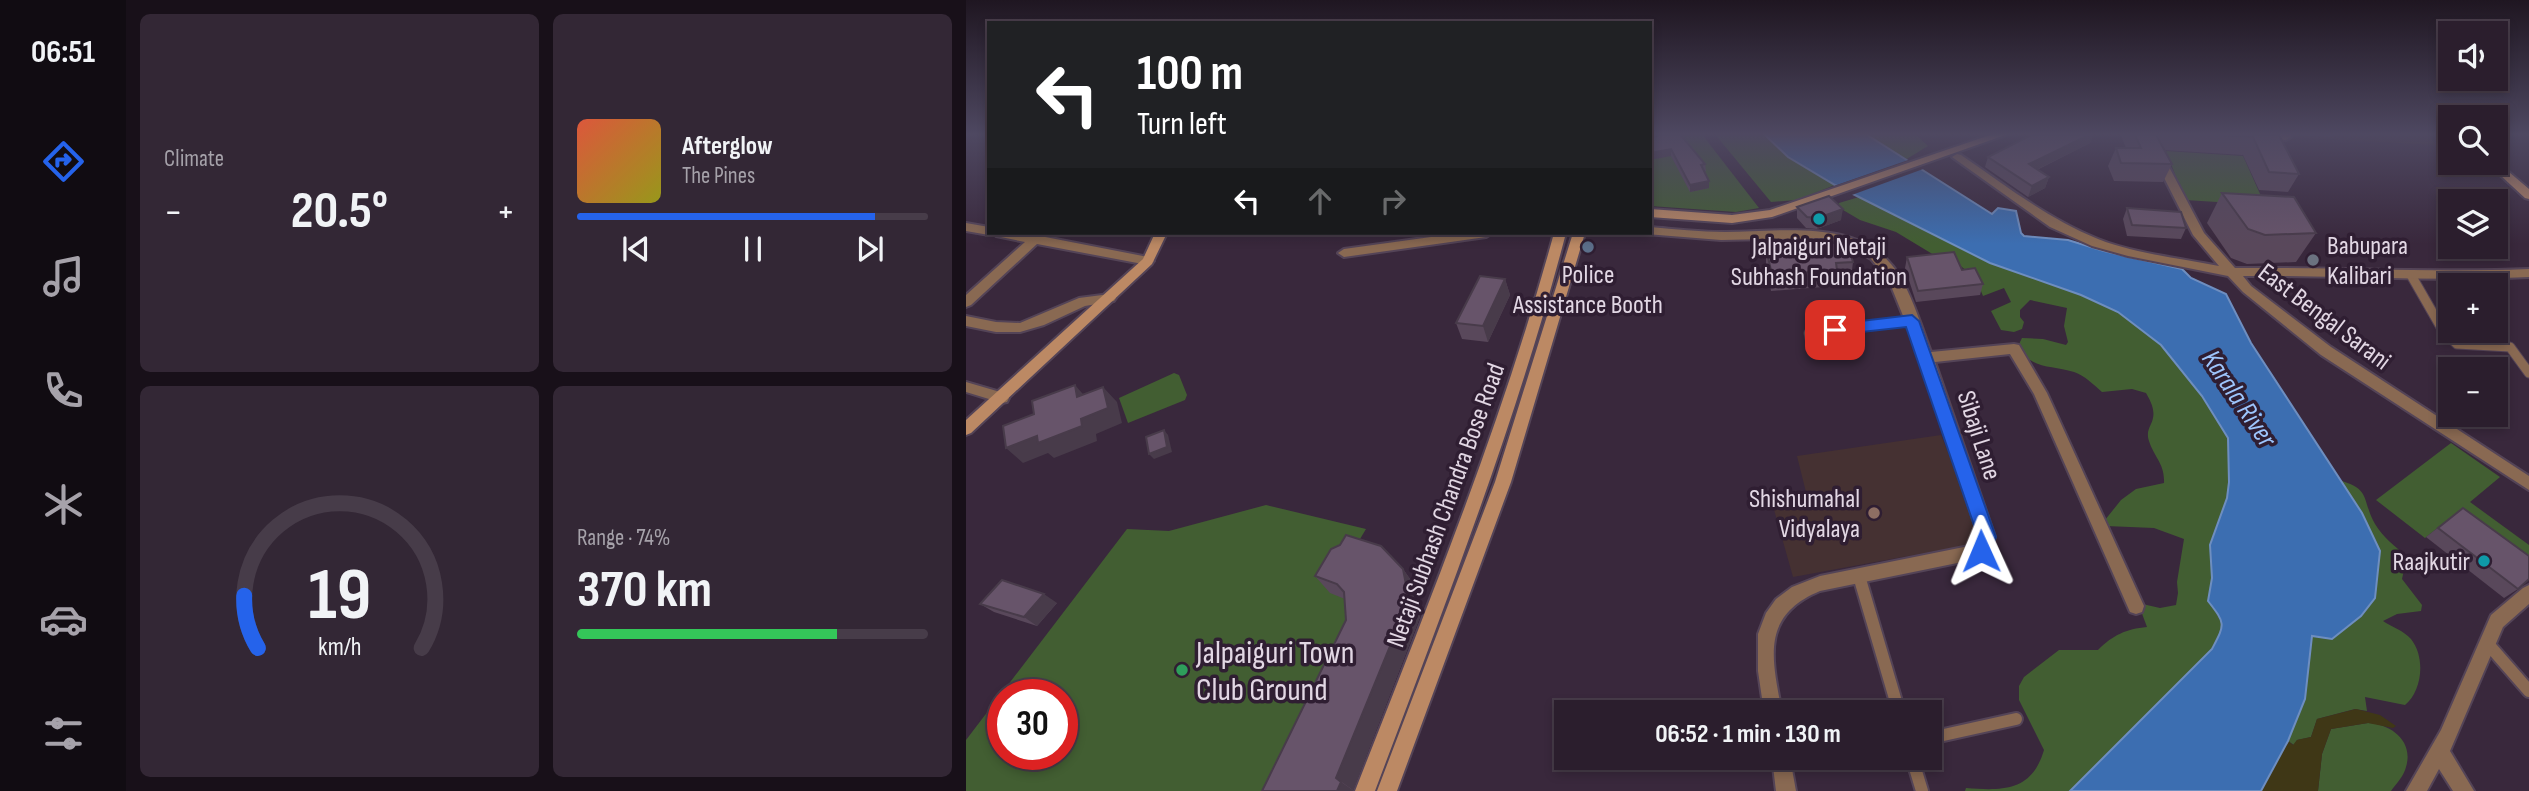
<!DOCTYPE html>
<meta charset="utf-8">
<style>
:root{--surface:#2b1e2d;--page:#332735;--text:#f1f3f6;--muted:#a6a2aa;--line:#473c49;--accent:#2563eb}
body{margin:0;font-family:"Sofia Sans Condensed",sans-serif;background:var(--page);color:var(--text);height:100vh;display:flex;flex-direction:column;font-size:26px;white-space:nowrap}
*{box-sizing:border-box;margin:0}
p{font-size:23px;color:var(--muted)}
.icon{flex:none;width:38px;height:38px;fill:none;stroke:currentColor;stroke-width:2;stroke-linecap:round;stroke-linejoin:round}
.map{position:relative;flex:1;overflow:hidden}
.sheet{display:flex;flex-direction:column;gap:14px;padding:14px;background:#181019;width:840px}
.sheet>*{flex:none}
.guide{position:absolute;left:21px;top:21px;width:665px;height:214px;border-radius:0px;box-shadow:0 4px 10px #0003,0 0 0 2px var(--line);background:#202124;color:#fff;overflow:hidden}
.buttons{position:absolute;left:1472px;top:21px;display:grid;gap:14px}
.buttons a{display:grid;place-items:center;width:70px;height:70px;border-radius:0px;background:var(--surface);box-shadow:0 4px 10px #0003,0 0 0 2px var(--line);font-size:35px}
.speed{position:absolute;left:21px;top:679px;display:flex;gap:14px;font-size:35px;font-weight:700;text-align:center}
.speed>*{display:grid;place-content:center;width:91px;height:91px;border-radius:50%;background:var(--surface);box-shadow:0 4px 10px #0003,0 0 0 2px var(--line);line-height:1}
.speed .limit{border:10px solid #d22;background:#fff;color:#111}
.pin{position:absolute;display:grid;place-items:center;width:60px;height:60px;color:#fff;margin:-30px;border-radius:14px;box-shadow:0 4px 10px #0006}
.me{position:absolute;width:77px;margin:-38px;rotate:359deg;stroke-linejoin:round;filter:drop-shadow(0 0 5px #0008)}
.turn{display:flex;align-items:center;gap:24px;height:147px;padding:0 35px;font-size:32px}
.turn .icon{width:91px;height:91px;stroke-width:2.5}
.turn b{display:block;font-size:49px;line-height:60px}
.lanes{display:flex;align-items:center;height:66px;padding:0 35px;background:#0003;justify-content:center;gap:35px;direction:ltr}
.lanes .off{opacity:.35}
.big{font-size:52px;font-weight:700;line-height:1.1}
.sheet .tile{flex:1;display:flex;flex-direction:column;justify-content:center;gap:10px;min-width:0;padding:0 24px;border-radius:10px;background:var(--page)}
.sheet .dial{align-items:center;gap:0}
.dial svg{height:182px;overflow:visible;fill:none;stroke:var(--line);stroke-width:7;stroke-linecap:round;text-anchor:middle}
.dial text{fill:var(--text);stroke:none}
.song{display:flex;align-items:center;gap:21px}
.cover{width:84px;height:84px;border-radius:10px;background:linear-gradient(135deg,hsl(10 70% 55%),hsl(60 70% 35%))}
.played{height:7px;border-radius:4px;background:linear-gradient(90deg,var(--accent) 85%,var(--line) 85%)}
.keys{display:flex;justify-content:space-around;direction:ltr}
.heat{display:flex;justify-content:space-between;align-items:center;font-size:38px;direction:ltr}
.charge{height:10px;border-radius:5px;background:linear-gradient(90deg,#34c759 74%,var(--line) 0)}
.sheet .tiles{flex:1;display:grid;gap:14px;grid-template-columns:repeat(2,1fr)}
.trip{position:absolute;left:588px;top:700px;width:388px;height:70px;border-radius:0px;background:var(--surface);box-shadow:0 4px 10px #0003,0 0 0 2px var(--line);font-weight:700;line-height:70px;text-align:center}
main{display:flex;flex:1;min-height:0}
.menu{display:flex;flex-direction:column;width:126px;justify-content:space-around;align-items:center;background:#110c12;color:var(--muted)}
.menu .icon{width:49px;height:49px}
.menu .active{color:var(--accent)}
.menu b{font-size:32px;color:var(--text)}
.map>svg:first-child{display:block}
.education{fill:#453132}
.green{fill:#425e32;fill-rule:evenodd}
.sand{fill:#3f3716}
.water{fill:#3c6eb1;stroke:#6e8ec0;stroke-width:2}
.pier{fill:#39283c}
.lines{fill:none;stroke-linecap:round;stroke-linejoin:round}
.lane-far1-casing{stroke:#544457;stroke-width:11}
.lane-casing{stroke:#544457;stroke-width:16}
.street-casing{stroke:#544457;stroke-width:4}
.secondary-casing{stroke:#544457;stroke-width:4}
.lane-far1{stroke:#896952;stroke-width:9}
.lane{stroke:#896952;stroke-width:12}
.street{fill:#896952;fill-rule:evenodd}
.secondary{fill:#bc8964;fill-rule:evenodd}
.wall{fill:#59485b}
.shaded-wall{fill:#483b4a}
.building{fill:#67546a;stroke:#483b4a;stroke-width:2}
.route{fill:#2563eb;stroke:#184099;stroke-width:2}
.culture-dot{fill:#0f9aa8;stroke:#2f1e32;stroke-width:2.5}
.service-dot{fill:#5c6f8a;stroke:#2f1e32;stroke-width:2.5}
.worship-dot{fill:#6b7280;stroke:#2f1e32;stroke-width:2.5}
.education-dot{fill:#8d6e63;stroke:#2f1e32;stroke-width:2.5}
.leisure-dot{fill:#2e9e5b;stroke:#2f1e32;stroke-width:2.5}
.labels{text-anchor:middle;stroke-width:7;stroke-linejoin:round;paint-order:stroke}
.poi-label{font-size:26px;fill:#e2d7e4;stroke:#2f1e32}
.street-label{font-size:26px;fill:#e2d7e4;stroke:#2f1e32}
.water-label{font-size:28px;font-style:italic;fill:#9dc5fc;stroke:#2f1e32}
.near-poi-label{font-size:32px;fill:#e2d7e4;stroke:#2f1e32;text-anchor:start}
</style>
<main>
<nav class="menu">
<b>06:51</b>
<svg class="icon active" aria-label="directions" viewBox="0 0 24 24"><path d="M12 3l9 9-9 9-9-9zM9 14v-3h6M13 9l2 2-2 2"/></svg>
<svg class="icon" aria-label="music" viewBox="0 0 24 24"><path d="M9 18V5l10-2v13"/><circle cx="6" cy="18" r="3"/><circle cx="16" cy="16" r="3"/></svg>
<svg class="icon" aria-label="phone" viewBox="0 0 24 24"><path d="M5 4h4l2 5-3 2q2 4 5 5l2-3 5 2v4C11 20 4 13 5 4z"/></svg>
<svg class="icon" aria-label="climate" viewBox="0 0 24 24"><path d="M12 3v18M4 7l16 10M4 17L20 7"/></svg>
<svg class="icon" aria-label="car" viewBox="0 0 24 24"><path d="M5 17H2v-5l4-1 3-4h7l3 4 3 1v5h-3M9 17h6M6 11h13"/><circle cx="7" cy="17" r="2"/><circle cx="17" cy="17" r="2"/></svg>
<svg class="icon" aria-label="filters" viewBox="0 0 24 24"><path d="M4 7h16M4 17h16"/><circle cx="9" cy="7" r="2"/><circle cx="15" cy="17" r="2"/></svg>
</nav>
<section class="sheet">
<div class="tiles">
<div class="tile"><p>Climate</p>
<div class="heat"><a>−</a><b class="big">20.5°</b><a>+</a></div>
</div>
<div class="tile">
<div class="song"><i class="cover"></i><div><b>Afterglow</b><p>The Pines</p></div></div>
<div class="played"></div>
<div class="keys"><svg class="icon" aria-label="previous" viewBox="0 0 24 24"><path d="M18 5L8 12l10 7zM5 5v14"/></svg><svg class="icon" aria-label="pause" viewBox="0 0 24 24"><path d="M8 5v14M16 5v14"/></svg><svg class="icon" aria-label="next" viewBox="0 0 24 24"><path d="M6 5l10 7-10 7zM19 5v14"/></svg></div>
</div>
<div class="tile dial"><svg viewBox="0 0 100 80">
<path d="M14 69A42 42 0 1 1 86 69"/>
<path d="M14 69A42 42 0 0 1 8 46" stroke="#2563eb"/>
<text x="50" y="56" font-size="32" font-weight="700">19</text>
<text x="50" y="72" font-size="11">km/h</text>
</svg></div>
<div class="tile"><p>Range · 74%</p><b class="big">370 km</b><div class="charge"></div></div>
</div>
</section>
<div class="map">
<svg width="1563" height="791" viewBox="0 0 1563 791">
<rect width="100%" height="100%" fill="#39283c"/>
<g class="education">
<path d="M1323,133H1462L1470,145L1324,137Z"/>
<path d="M975,435L1013,528L1008,544L827,577L805,499L840,492L831,456Z"/>
</g>
<g class="green">
<path d="M684,133H735L793,208L770,212L684,206Z"/>
<path d="M748,133H797L822,157L869,185L831,200L805,202Z"/>
<path d="M898,133H948L962,146L939,160Z"/>
<path d="M1200,151L1277,156L1299,205L1219,200Z"/>
<path d="M893,197L1152,312L1195,345L1236,396L1262,438L1263,482L1261,498L1244,545L1246,578L1243,601C1260,624 1259,623 1246,649L1104,791H999L1000,788C1038,791 1066,791 1078,750L1053,700V686L1058,677L1093,650H1132C1147,635 1160,629 1181,627L1172,603L1194,608L1210,605L1212,593L1211,582L1218,539L1188,528L1140,526L1139,520L1155,500L1170,489L1198,483C1199,464 1188,457 1183,441C1177,423 1198,423 1180,393L1166,389L1136,392C1128,385 1118,375 1108,372C1086,365 1068,370 1051,348L1056,338L1077,339L1100,345L1102,342L1098,326L1101,308L1064,300L1054,310V317L1058,322L1056,329L1048,332L1035,330L1025,311L1045,302L1038,288L1017,296L1010,279L990,262L973,258L930,232L894,220L872,207L873,203Z"/>
<path d="M208,373L213,375L221,395L219,400L162,423L153,398Z"/>
<path d="M1485,443L1534,477L1504,502L1563,545V560L1485,517L1459,538L1410,500Z"/>
<path d="M1372,480C1406,489 1395,499 1409,524C1417,537 1429,547 1441,556L1436,579L1456,605L1455,611L1431,614L1417,621C1426,627 1438,631 1445,639C1460,658 1456,691 1439,705L1399,697L1401,711L1389,709L1351,719L1345,737L1331,740L1328,745L1322,741L1339,699L1346,635L1366,639L1395,616L1396,513Z"/>
<path d="M300,505L400,529L388,549L385,601L392,609L322,791H0V740L161,529L203,531ZM37,695H96V754H37Z"/>
<path d="M1402,723C1425,724 1448,741 1440,767C1438,776 1430,784 1425,791H1352L1356,754L1365,729Z"/>
</g>
<path class="sand" d="M1390,709L1414,715L1430,726L1427,728L1402,723L1365,729L1356,754L1352,791H1295L1322,741L1327,745L1331,740L1345,737L1351,719Z"/>
<path class="water" d="M797,133H898L1026,214L1032,208L1050,211L1055,233L1058,236L1102,240L1138,251L1216,269L1225,278L1260,294L1285,343L1396,513L1414,551L1409,598L1395,616L1366,639L1346,636L1339,699L1322,741L1295,791H1104L1246,649C1259,624 1260,624 1242,601L1246,578L1244,545L1261,498L1263,482L1262,438L1236,396L1195,345L1152,312L1115,295L1024,263L869,185L822,157Z"/>
<path class="pier" d="M945,159L960,168L883,196L865,187Z"/>
<g class="lines">
<defs>
<g id="lane-far1">
<path d="M1445,275L1476,329L1491,344L1544,347L1563,373"/>
<path d="M845,343L843,333L946,321"/>
</g>
<g id="lane">
<path d="M893,576L933,712"/>
<path d="M1522,644L1563,691"/>
<path d="M964,738L1050,719"/>
<path d="M946,758L956,791"/>
</g>
<g id="street">
<path d="M1178,133H1188L1193,148L1238,233L1269,268C1367,267 1465,273 1563,269V277C1468,282 1372,275 1277,276L1285,286L1365,347L1563,476V490L1355,355L1277,292L1262,276L1162,256L1126,246L1084,227L986,157L991,154L995,155C1039,185 1082,219 1132,239C1170,254 1214,258 1253,266L1227,235L1183,148Z"/>
<path d="M1260,133H1324L1325,137L1320,140L1265,136Z"/>
<path d="M0,223L23,227V233H28L23,235L0,231Z"/>
<path d="M684,227C709,229 734,232 759,232C819,232 899,216 935,278C948,301 956,328 965,352L1048,344L1053,345L1081,393L1178,606L1176,612L1170,614L1164,612L1068,394L1044,354L969,362L1029,537L1025,552L1011,559L854,591C794,616 806,659 816,712H798L792,671V634L800,613L810,599L826,587L854,576L1008,545L1012,543L1013,537L954,358L923,281L905,259L874,241L858,238L755,240L680,234L684,233Z"/>
<path d="M28,233L69,235L182,257L188,261L182,265L71,244L5,305L0,307V295L59,242L30,236Z"/>
<path d="M494,233H526L520,237L378,257L372,253L378,249Z"/>
<path d="M144,294L148,295L150,298L148,301L119,306L78,325L54,332H30L0,326V316L30,322L54,323L113,298Z"/>
<path d="M0,382L41,394L43,398L41,402L36,403L0,392Z"/>
<path d="M1563,585V604L1537,627L1484,751L1508,791H1487L1473,769L1461,791H1440L1475,730L1525,615L1557,588Z"/>
<path d="M806,758H824L830,791H810Z"/>
</g>
<g id="secondary">
<path d="M1030,133H1045L806,217L766,223L684,217V209L766,215L804,210Z"/>
<path d="M1530,161L1563,189V199L1559,198L1521,163H1530Z"/>
<path d="M189,233H201L186,264L5,433L0,435V420L177,259Z"/>
<path d="M588,233H600C550,424 478,607 409,791H389C461,607 536,424 588,233Z"/>
<path d="M607,233H619L545,482L431,791H411L529,482Z"/>
</g>
</defs>
<use href="#lane-far1" class="lane-far1-casing"/>
<use href="#lane" class="lane-casing"/>
<use href="#street" class="street-casing"/>
<use href="#secondary" class="secondary-casing"/>
<use href="#lane-far1" class="lane-far1"/>
<use href="#lane" class="lane"/>
<use href="#street" class="street"/>
<use href="#secondary" class="secondary"/>
</g>
<g class="wall">
<path d="M1128,133L1124,143L1071,170L1083,177L1079,188L1062,197L1019,167L1022,157Z"/>
<path d="M1154,133H1189L1193,141L1190,133H1312L1333,174L1322,192L1293,190L1277,155L1198,150L1206,164L1197,182L1148,181L1142,166L1150,148H1160Z"/>
<path d="M1326,133H1368L1366,137L1327,135Z"/>
<path d="M684,138L739,164L740,171H738L743,181V188L724,192L705,156Z"/>
<path d="M1256,193L1350,233L1330,262L1281,264L1265,258L1241,223Z"/>
<path d="M831,207L875,220L851,229L840,228L831,218Z"/>
<path d="M1161,208L1220,228L1215,239L1161,236L1157,219Z"/>
<path d="M800,248L887,262L885,278L870,279V286L805,291L800,264Z"/>
<path d="M941,257L996,270L1017,284L1014,295L950,302L939,268Z"/>
<path d="M539,279L544,295L522,342L496,339L490,323Z"/>
<path d="M1497,508L1552,589L1538,598L1460,537Z"/>
<path d="M437,569L449,586L454,617L387,790L388,791H296L380,620L379,599L364,593L349,576Z"/>
<path d="M91,603L71,626L28,612L14,604Z"/>
</g>
<g class="shaded-wall">
<path d="M1128,133L1124,143L1060,175L1063,164Z"/>
<path d="M705,149V156L684,160V153Z"/>
<path d="M1083,177L1079,188L1062,197L1066,186Z"/>
<path d="M743,181V188L724,192V185Z"/>
<path d="M877,209L875,220L851,229L852,218Z"/>
<path d="M539,279L544,295L522,342L517,326Z"/>
<path d="M109,385L123,401L111,397Z"/>
<path d="M137,387L151,402L156,423L130,434L131,441L88,458L82,453L57,463L40,448L115,419Z"/>
<path d="M198,430L202,435L206,452L188,459L183,454Z"/>
<path d="M437,569L449,586L454,617L387,790L370,778Z"/>
<path d="M78,594L91,603L71,626L58,617Z"/>
<path d="M375,782L388,791H371Z"/>
</g>
<g class="building">
<path d="M700,133H713L739,164L735,165L743,181L724,185L705,149L684,153V138Z"/>
<path d="M1069,133H1127L1063,164L1083,177L1066,186L1022,157Z"/>
<path d="M1168,133H1189L1206,164L1155,163L1150,148H1175Z"/>
<path d="M1222,133H1312L1333,174L1303,172L1287,137Z"/>
<path d="M1256,193L1328,197L1350,233L1299,235L1282,229Z"/>
<path d="M863,196L877,209L852,218L841,217L831,207Z"/>
<path d="M1161,208L1215,212L1220,228L1166,225Z"/>
<path d="M881,242L887,262L870,263L871,270L806,275L800,248Z"/>
<path d="M988,252L996,270L1009,268L1017,284L952,291L941,257Z"/>
<path d="M514,276L539,279L517,326L490,323Z"/>
<path d="M109,385L111,397L137,387L142,408L115,419L116,426L72,443L71,436L40,448L37,426L68,414L66,401Z"/>
<path d="M198,430L201,447L183,454L180,437Z"/>
<path d="M1497,508L1563,556V579L1552,589L1472,528Z"/>
<path d="M380,535L415,546L437,569L443,600L370,778L375,782L371,791H296L380,620L378,592L371,584L349,576L365,549L374,545Z"/>
<path d="M36,580L78,594L58,617L14,604Z"/>
</g>
<linearGradient id="sky" x2="0" y2="1"><stop stop-color="#1f1621"/><stop offset="0.55" stop-color="#4e4861"/><stop offset="1" stop-color="#4e4861" stop-opacity="0"/></linearGradient>
<rect width="1563" height="244" fill="url(#sky)"/>
<path class="route" d="M946,315L953,321L1030,537L1022,556L1015,559L1009,556L1006,551L1012,537L940,327L869,335L862,330L869,324Z"/>
<g class="culture-dot">
<circle cx="853" cy="219" r="7"/>
<circle cx="1518" cy="561" r="7"/>
</g>
<circle class="service-dot" cx="622" cy="247" r="7"/>
<circle class="worship-dot" cx="1347" cy="260" r="7"/>
<circle class="education-dot" cx="908" cy="513" r="7"/>
<circle class="leisure-dot" cx="216" cy="670" r="7"/>
<g class="labels">
<g class="poi-label">
<text x="1361" y="254" text-anchor="start">Babupara<tspan x="1361" dy="30">Kalibari</tspan></text>
<text x="853" y="255">Jalpaiguri Netaji<tspan x="853" dy="30">Subhash Foundation</tspan></text>
<text x="622" y="283">Police<tspan x="622" dy="30">Assistance Booth</tspan></text>
<text x="894" y="507" text-anchor="end">Shishumahal<tspan x="894" dy="30">Vidyalaya</tspan></text>
<text x="1504" y="570" text-anchor="end">Raajkutir</text>
</g>
<g class="street-label">
<text transform="translate(1359 316) rotate(37)" y="9">East Bengal Sarani</text>
<text transform="translate(1014 435) rotate(72)" y="9">Sibaji Lane</text>
<text transform="translate(479 505) rotate(-70)" y="9">Netaji Subhash Chandra Bose Road</text>
</g>
<g class="water-label">
<text transform="translate(1274 398) rotate(56)" y="10">Karala River</text>
</g>
<g class="near-poi-label">
<text x="230" y="663">Jalpaiguri Town<tspan x="230" dy="37">Club Ground</tspan></text>
</g>
</g>
</svg>
<div class="buttons">
<a><svg class="icon" aria-label="sound" viewBox="0 0 24 24"><path d="M4 9h4l5-4v14l-5-4H4zM17 9q2 3 0 6"/></svg></a>
<a><svg class="icon" aria-label="search" viewBox="0 0 24 24"><circle cx="10" cy="10" r="6"/><path d="M15 15l6 6"/></svg></a>
<a><svg class="icon" aria-label="layers" viewBox="0 0 24 24"><path d="M12 4l9 5-9 5-9-5zM3 14l9 5 9-5"/></svg></a>
<a>+</a>
<a>−</a>
</div>
<div class="speed"><div class="limit">30</div></div>
<div class="pin" style="left:869px;top:330px;background:#d93025"><svg class="icon" aria-label="arrive" viewBox="0 0 24 24"><path d="M6 21V4h12l-3 4 3 4H6"/></svg></div>
<svg class="me" style="left:1015px;top:551px" viewBox="-20 -20 40 40"><path d="M0-17L14 15 0 8-14 15z" fill="#2563eb" stroke="#fff" stroke-width="4"/></svg>
<div class="trip">06:52 · 1 min · 130 m</div>
<div class="guide">
<div class="turn"><svg class="icon" aria-label="left" viewBox="0 0 24 24"><path d="M17 20v-9H6M10 6l-5 5 5 5"/></svg><div><b>100 m</b>Turn left</div></div>
<div class="lanes"><svg class="icon" aria-label="left" viewBox="0 0 24 24"><path d="M17 20v-9H6M10 6l-5 5 5 5"/></svg><svg class="icon off" aria-label="ahead" viewBox="0 0 24 24"><path d="M12 20V5M6 11l6-6 6 6"/></svg><svg class="icon off" aria-label="right" viewBox="0 0 24 24"><path d="M7 20v-9h11M14 6l5 5-5 5"/></svg></div>
</div>
</div>
</main>
